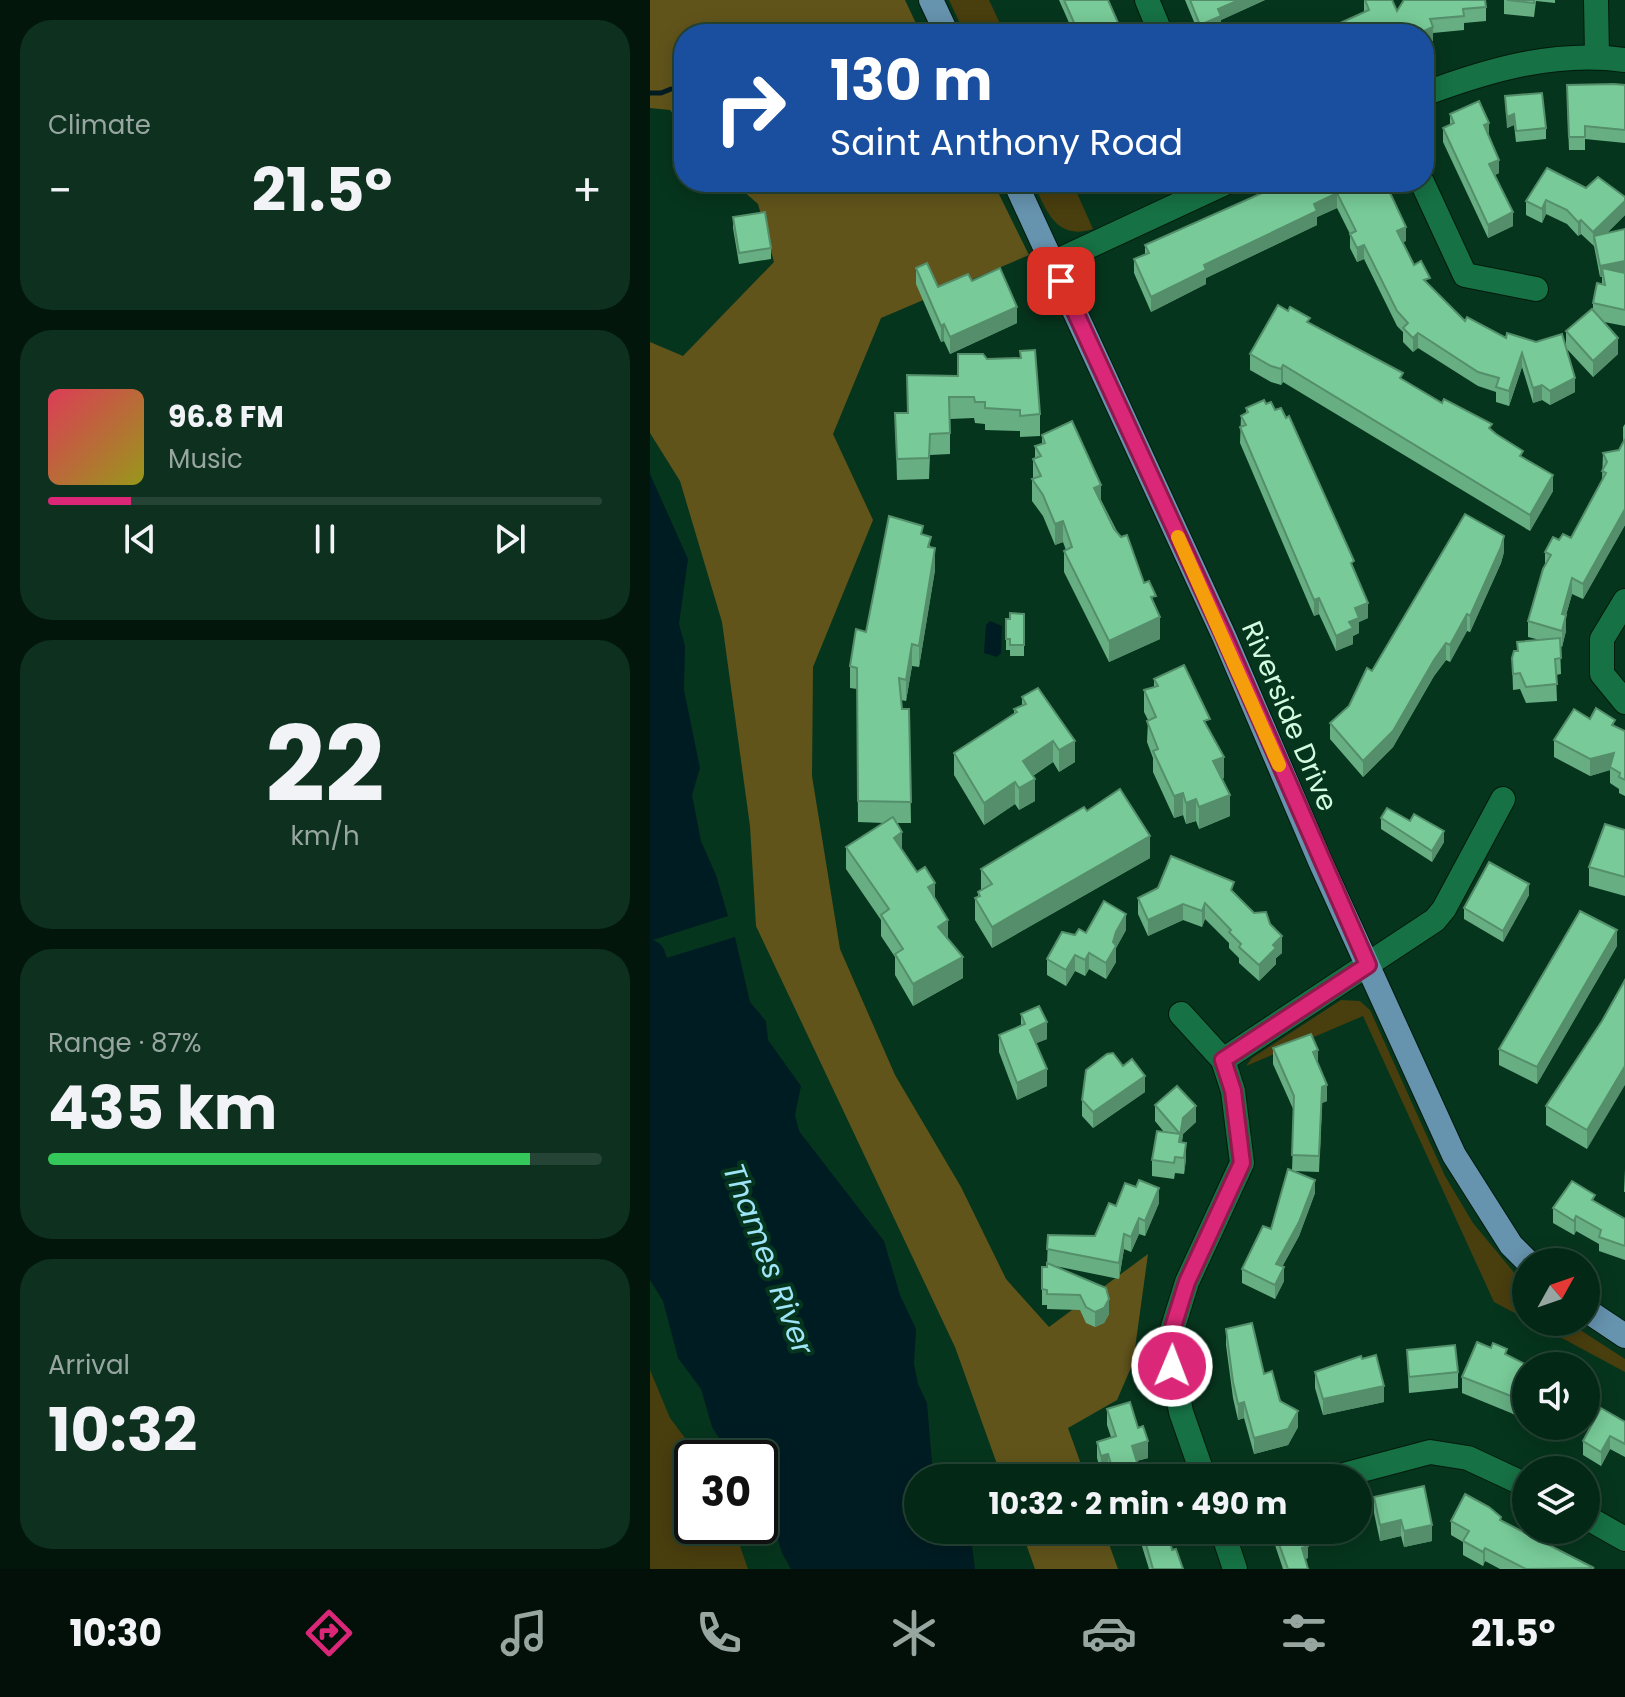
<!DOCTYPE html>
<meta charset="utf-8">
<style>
:root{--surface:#042816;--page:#0d301f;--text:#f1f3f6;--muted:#97a6a1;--line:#254435;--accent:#db2777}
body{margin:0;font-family:Poppins,sans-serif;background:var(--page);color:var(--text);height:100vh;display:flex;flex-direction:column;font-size:30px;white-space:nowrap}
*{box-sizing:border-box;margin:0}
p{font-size:26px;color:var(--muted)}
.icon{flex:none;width:44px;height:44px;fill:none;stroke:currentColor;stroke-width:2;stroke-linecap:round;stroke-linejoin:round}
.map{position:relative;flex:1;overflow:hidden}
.drawer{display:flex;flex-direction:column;gap:20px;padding:20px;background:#02160c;width:650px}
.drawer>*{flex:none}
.hud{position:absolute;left:24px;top:24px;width:760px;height:168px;border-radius:32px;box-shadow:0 4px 20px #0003,0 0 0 2px var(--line);background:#1a4fa0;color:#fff;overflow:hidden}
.needle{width:52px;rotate:50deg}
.buttons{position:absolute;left:862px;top:1248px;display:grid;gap:16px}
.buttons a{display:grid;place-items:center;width:88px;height:88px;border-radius:50%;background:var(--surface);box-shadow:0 4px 20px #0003,0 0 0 2px var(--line);font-size:40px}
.speed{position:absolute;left:24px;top:1440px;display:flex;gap:16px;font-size:40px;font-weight:700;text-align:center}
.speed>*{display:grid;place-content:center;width:104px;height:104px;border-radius:50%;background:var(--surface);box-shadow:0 4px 20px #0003,0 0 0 2px var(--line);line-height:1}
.speed .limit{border:4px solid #111;border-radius:12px;background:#fff;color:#111}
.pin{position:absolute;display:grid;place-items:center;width:68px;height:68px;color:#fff;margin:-34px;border-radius:16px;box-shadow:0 4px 12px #0006}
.me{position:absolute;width:88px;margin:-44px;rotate:1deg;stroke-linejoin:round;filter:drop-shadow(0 0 6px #0008)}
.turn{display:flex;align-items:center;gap:28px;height:168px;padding:0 24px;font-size:36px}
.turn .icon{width:104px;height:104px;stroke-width:2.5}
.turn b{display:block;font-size:56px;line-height:68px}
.big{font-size:60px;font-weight:700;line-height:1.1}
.drawer .card{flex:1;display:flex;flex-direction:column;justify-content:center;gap:12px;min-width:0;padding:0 28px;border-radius:32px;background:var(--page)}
.drawer .dial{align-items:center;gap:0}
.dial b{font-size:104px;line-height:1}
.song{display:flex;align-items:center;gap:24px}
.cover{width:96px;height:96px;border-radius:12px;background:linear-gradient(135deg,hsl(350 70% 55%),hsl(60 70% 35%))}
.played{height:8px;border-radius:4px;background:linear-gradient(90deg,var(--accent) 15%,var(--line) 15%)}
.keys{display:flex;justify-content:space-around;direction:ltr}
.heat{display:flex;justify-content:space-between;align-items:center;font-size:44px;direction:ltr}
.charge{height:12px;border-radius:6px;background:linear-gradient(90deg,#34c759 87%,var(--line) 0)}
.trip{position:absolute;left:254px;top:1464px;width:468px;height:80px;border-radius:40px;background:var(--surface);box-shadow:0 4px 20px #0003,0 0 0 2px var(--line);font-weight:700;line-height:80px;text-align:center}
.dock{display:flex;height:128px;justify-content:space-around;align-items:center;background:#021009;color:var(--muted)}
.dock .icon{width:56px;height:56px}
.dock .selected{color:var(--accent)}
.dock b{font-size:36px;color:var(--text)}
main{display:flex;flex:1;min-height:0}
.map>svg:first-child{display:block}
.green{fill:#493e0e}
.forest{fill:#61541b}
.water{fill:#001c23}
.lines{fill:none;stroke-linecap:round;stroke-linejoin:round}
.stream{stroke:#001c23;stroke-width:5}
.river{stroke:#001c23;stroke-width:30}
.minor-casing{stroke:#011a0c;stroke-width:26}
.major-casing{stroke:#011a0c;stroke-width:26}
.minor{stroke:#167144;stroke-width:24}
.major{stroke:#6693ae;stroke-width:24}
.wall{fill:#67af83}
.shaded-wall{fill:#548e6a}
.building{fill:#78cb98;stroke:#548e6a;stroke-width:2}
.route-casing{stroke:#8e194d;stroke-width:20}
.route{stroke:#db2777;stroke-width:14}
.slow{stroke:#f59e0b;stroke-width:14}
.labels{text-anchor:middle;stroke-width:8;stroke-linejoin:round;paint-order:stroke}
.street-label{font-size:28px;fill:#d3fbe0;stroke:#06351d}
.water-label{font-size:30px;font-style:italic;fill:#9ee5f8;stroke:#06351d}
</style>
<main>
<section class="drawer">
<div class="card"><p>Climate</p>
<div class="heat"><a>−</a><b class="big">21.5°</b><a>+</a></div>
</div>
<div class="card">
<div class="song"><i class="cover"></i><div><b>96.8 FM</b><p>Music</p></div></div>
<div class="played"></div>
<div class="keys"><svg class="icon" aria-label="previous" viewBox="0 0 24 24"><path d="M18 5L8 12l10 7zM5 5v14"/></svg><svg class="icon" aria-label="pause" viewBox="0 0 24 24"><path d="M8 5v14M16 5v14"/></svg><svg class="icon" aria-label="next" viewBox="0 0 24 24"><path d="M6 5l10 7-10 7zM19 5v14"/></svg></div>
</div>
<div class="card dial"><b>22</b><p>km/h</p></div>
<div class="card"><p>Range · 87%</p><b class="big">435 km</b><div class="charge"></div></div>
<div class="card"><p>Arrival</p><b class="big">10:32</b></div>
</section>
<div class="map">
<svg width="975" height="1569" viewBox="0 0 975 1569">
<rect width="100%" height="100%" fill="#06351d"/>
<g class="green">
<path d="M299,0H339L355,34H315Z"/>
<path d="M383,182H422L443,229C406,241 396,210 383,182Z"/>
<path d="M691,1000L710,1001L720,1010L795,1176L823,1223L876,1287V1319L844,1302L713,1016L596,1066L602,1058Z"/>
<path d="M882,1322H918L975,1359V1372Z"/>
<path d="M0,1370L20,1418L50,1458H42V1526H83L98,1569H0Z"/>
</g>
<g class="forest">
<path d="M0,0H255L271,34H34V129L20,110L0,108Z"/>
<path d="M83,182H343L379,255L231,318L183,434L223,520L163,667L162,776L190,949L245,1075L311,1187L356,1279L399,1327L498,1254L483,1363L467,1400L418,1428L436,1478H352L305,1347L106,926L100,826L72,622L30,481L0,433V342L33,356L124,262L108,204Z"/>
<path d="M371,1530H454L468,1569H385Z"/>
</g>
<g class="water">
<path d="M0,474L38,559L29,624L35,646L34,690L50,768L42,795L51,841L66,875L78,916L0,941Z"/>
<path d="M340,621L352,626L351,653L347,657L334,653L336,625Z"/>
<path d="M85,937L100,1002L116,1021L118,1040L151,1086L145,1115L149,1131L234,1241L250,1295L266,1329L264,1364L268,1384L277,1403L282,1463L289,1478H268V1530H320L325,1569H141L132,1553L119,1510L110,1498V1458H82L62,1427L51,1389L28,1358L13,1301L0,1280V963Z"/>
</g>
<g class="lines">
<path class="stream" d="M0,93H11L21,89"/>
<path class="river" d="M0,955L16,999"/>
<defs>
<g id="minor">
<path d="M497,0L511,34"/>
<path d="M946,0L947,56"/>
<path d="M774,94C838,70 906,50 975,60"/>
<path d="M772,182L815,275L886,289"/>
<path d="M403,263L577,182"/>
<path d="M975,601L952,639V674L975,702"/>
<path d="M531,1014L573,1060"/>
<path d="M554,1478L531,1412L518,1343L537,1282L592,1163L583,1091L573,1060L785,920L794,909L853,799"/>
<path d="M682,1478L780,1452L818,1458L876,1485"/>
<path d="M936,1517L975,1539"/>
<path d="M572,1530L585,1569"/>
</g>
<g id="major">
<path d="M281,0L297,34"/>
<path d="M365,182L574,636L670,861L804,1155L861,1245L878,1262"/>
<path d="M936,1310L975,1336"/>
</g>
</defs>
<use href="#minor" class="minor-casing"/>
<use href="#major" class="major-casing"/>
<use href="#minor" class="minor"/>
<use href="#major" class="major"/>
</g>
<g class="wall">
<path d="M409,0H458L473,34H424Z"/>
<path d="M535,0H615L571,20V28L557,34H549Z"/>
<path d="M714,0L747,11L836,7V21L814,23V30L783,33V41L774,45V34L714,12Z"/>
<path d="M854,0H905V3L886,1L884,17L854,14Z"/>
<path d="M975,85V143L935,139V150H919L917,99Z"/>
<path d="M855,96L896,128V139L866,142L864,125L857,128Z"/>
<path d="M800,114L839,136L849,173L845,175L863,226L838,238L793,142V128L800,125Z"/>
<path d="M897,168L975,215L957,233L975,229V272L971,273H975V326L954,322L968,354L943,377L916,348V331L943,310V303L952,284V277H950L944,246L931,234L928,236L917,224L896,214L892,223L876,215V201Z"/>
<path d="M735,182L756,241L753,242L764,265L780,286L815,321L856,338L925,392L900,405L892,400L883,403L872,367L859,406L846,402V392L828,386L768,348L763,352L753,342V332L747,326L714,259L707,262L700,248V234L687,208L667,217V225L556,278V284L501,312L484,273V259L495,254V245Z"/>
<path d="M83,217L121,248V259L89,264L83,228Z"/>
<path d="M266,268L288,287L322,281L367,323L300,354L294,341L291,342L266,284Z"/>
<path d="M660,324L792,403L842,430L873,458L903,491L880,531L633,382L631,385L621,382L600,370V354Z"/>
<path d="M257,375L390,414V436L370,437V431L335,430V424L325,423L324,418L300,419V454L280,455L279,479L247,480L245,413H257Z"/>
<path d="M596,408L704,571L718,618L709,622V633L703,636V644L686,651L669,614L664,616L590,443L591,416L596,413Z"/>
<path d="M975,424V525L933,599L922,594L916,615V631L912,647L910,646L911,674L906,675L907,701L876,703L870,689L863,690L862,658L867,651L890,640L878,637V621L895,567V552L909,540L921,538L952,480L953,453L969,450L973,443V427Z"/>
<path d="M392,435L451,500L506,607L510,639L459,662L414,572V551L416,550L413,542L405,545L393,516L382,501V479H383V459L385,458V446L392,444Z"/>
<path d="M273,535L281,547L285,570L269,667L262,666L256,701L251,700L252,709H259L261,823H246L252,849L285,898L298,940L313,978L263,1006L245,975V957L231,936V920L196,869V847L234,823L208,822L207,689L200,688V666L216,632Z"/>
<path d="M854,552L851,563L820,632L817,631L800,662L796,660L784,676L743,747L713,777L680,739V723L699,706L722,671Z"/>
<path d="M374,614V656H360V650H356V619H360Z"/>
<path d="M504,679L560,730L574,778L572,779L580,816L549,829L546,821L536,824L533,815L524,818L503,772V758L497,742L498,720L494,712V690L504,687Z"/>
<path d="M372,697L425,762L409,772L403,762L383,776L385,801L369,810L365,804L334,825L304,775V753L364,714V709L372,706Z"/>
<path d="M940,719L965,726L975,731V796L969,793V789L960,783V770L940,776L904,757V740Z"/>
<path d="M437,811L500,858L342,948L325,920V898L328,897V892L331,890V869Z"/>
<path d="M731,818L794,842L782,862L731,829Z"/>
<path d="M975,830V896L939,886V867Z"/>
<path d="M584,893L604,913L620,924L632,953L626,958V964L609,981L589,963V958L579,948V943L555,919L552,927L533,920L498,936L488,914V898Z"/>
<path d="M879,895L853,942L814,919V908Z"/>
<path d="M476,930L466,948V962L456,979L439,969L435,976L425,971L416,986L397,975V959L425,935L436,933Z"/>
<path d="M967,946L887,1084L849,1065V1049Z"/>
<path d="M371,1014L397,1039L386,1043L397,1086L367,1100L349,1052V1035L371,1026Z"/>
<path d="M952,1021L937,1149L896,1125V1106Z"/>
<path d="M623,1048L668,1065L677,1101L672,1103L669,1172L643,1171L665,1193L649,1236L632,1267L634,1281L625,1299L592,1283V1269L621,1229L642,1171L644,1111L623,1064Z"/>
<path d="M473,1066L495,1092L443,1128L432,1116V1100Z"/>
<path d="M505,1105L546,1122L533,1134L532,1142L536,1159L534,1174L525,1173L524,1179L502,1176V1160L514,1132L505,1121Z"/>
<path d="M975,1169V1192H974Z"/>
<path d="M945,1202L975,1219V1260L949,1251V1244L926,1231L924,1235L903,1223V1208Z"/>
<path d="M509,1203L495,1236L489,1234L481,1252L474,1249L469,1279L405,1266L459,1314L454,1323L445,1327L436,1323L430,1310L397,1309V1305H392V1267H397L398,1235L445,1236L466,1206Z"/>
<path d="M576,1329L614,1374L648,1427L638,1445L604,1454L594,1418L588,1420L583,1398L576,1345Z"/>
<path d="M757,1350L808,1372V1388L759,1393Z"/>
<path d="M857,1355L876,1366V1421L861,1413L812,1393V1377Z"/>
<path d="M665,1372L734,1402L673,1415L665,1388Z"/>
<path d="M457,1409L498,1458L487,1461L490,1472L494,1478H461L458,1470L451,1472L447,1458V1442L461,1437L457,1425Z"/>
<path d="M975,1422V1457L960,1449L951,1466L933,1455V1441Z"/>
<path d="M885,1426H919L911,1440Z"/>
<path d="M724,1497L782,1541L754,1547L751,1536L730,1541L724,1513Z"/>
<path d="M801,1521H851L944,1569H850L835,1561L833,1566L813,1555V1542L801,1535Z"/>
<path d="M487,1530H518L522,1550L533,1569H499Z"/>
<path d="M621,1530H654L658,1558L655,1559L658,1569H633L621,1533Z"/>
</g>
<g class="shaded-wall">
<path d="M589,0H615L571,20V28L557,34H550V25L568,9Z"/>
<path d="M783,27V41L774,45V34H767Z"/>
<path d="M864,114V125L857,128V117Z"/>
<path d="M839,123V136L834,125Z"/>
<path d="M849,160V173L839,178V164Z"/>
<path d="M687,193V208L667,217V225L556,278V284L501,312V297L554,265L664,204Z"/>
<path d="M896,200V214L892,223V209Z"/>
<path d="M975,201V215L946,244L944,236L943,247V232Z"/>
<path d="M863,212V226L838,238V225Z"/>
<path d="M931,220V234L928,236V222Z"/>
<path d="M756,227V241L747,245V231Z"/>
<path d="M714,245V259L707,262V248Z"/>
<path d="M975,261V272L953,276L952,268V277H950V266Z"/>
<path d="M367,307V323L300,354V337Z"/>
<path d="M294,324V341L291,342V326Z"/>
<path d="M768,333V348L763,352V338Z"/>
<path d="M968,338V354L943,377V361Z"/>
<path d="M872,353V367L859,406V391Z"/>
<path d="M633,365V382L631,385V369Z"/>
<path d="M925,378V392L900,405V391Z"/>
<path d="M892,385V400L883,403V388Z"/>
<path d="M903,475V491L880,531V515Z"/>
<path d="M451,485V507L444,488Z"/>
<path d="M975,509V525L933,599V584Z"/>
<path d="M413,521V542L405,545V524Z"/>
<path d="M854,536V552L851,563L820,632V616Z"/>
<path d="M285,548V570L269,667V646Z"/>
<path d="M922,578V594L912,630V614Z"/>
<path d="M669,598V614L664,616V600Z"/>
<path d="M718,603V618L709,622V633L703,636V644L686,651V636L699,622L705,608Z"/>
<path d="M817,614V631L800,662V645Z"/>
<path d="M916,615V631L912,647V631Z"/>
<path d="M510,617V639L459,662V641Z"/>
<path d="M796,643V660L784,676L743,747L713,777V761Z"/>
<path d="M262,644V666L256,701V680Z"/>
<path d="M403,741V762L373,782V761Z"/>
<path d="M425,741V762L409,772V750Z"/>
<path d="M964,753L960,770L940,776V759Z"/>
<path d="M574,757V778L563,783V761Z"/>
<path d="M385,779V801L369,810V788Z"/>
<path d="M365,782V804L334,825V803Z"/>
<path d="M533,793V815L524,818V796Z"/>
<path d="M580,795V816L549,829V807Z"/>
<path d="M546,799V821L536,824V803Z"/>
<path d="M794,831V842L782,862V851Z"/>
<path d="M252,832V853L244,838Z"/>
<path d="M500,836V858L342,948V927Z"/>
<path d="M285,883V904L278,887Z"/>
<path d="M879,884V895L853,942V931Z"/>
<path d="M555,903V919L552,927V911Z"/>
<path d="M533,904V920L498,936V920Z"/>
<path d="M476,914V930L466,948V962L456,979V963L466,932Z"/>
<path d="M298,920V941L288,927Z"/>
<path d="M967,930V946L887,1084V1067Z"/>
<path d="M632,936V953L626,958V964L609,981V965L623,945Z"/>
<path d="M439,953V969L435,976V960Z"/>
<path d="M425,955V971L416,986V970Z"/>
<path d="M313,957V978L263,1006V984Z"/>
<path d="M397,1022V1039L380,1046V1030Z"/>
<path d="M668,1050V1066L663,1052Z"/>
<path d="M975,1066V1085L937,1149V1130Z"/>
<path d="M397,1069V1086L367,1100V1083Z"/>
<path d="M495,1076V1092L443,1128V1112Z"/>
<path d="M677,1085V1101L672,1103L669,1172L672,1087Z"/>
<path d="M546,1106V1122L533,1134L529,1158V1142L533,1118Z"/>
<path d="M536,1143V1159L534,1174V1158Z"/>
<path d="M665,1180V1193L649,1236L626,1278V1264Z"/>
<path d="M509,1188V1203L495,1236V1221Z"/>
<path d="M926,1216V1231L924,1235V1221Z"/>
<path d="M489,1218V1234L481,1252V1237Z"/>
<path d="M474,1234V1249L469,1279V1263Z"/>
<path d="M634,1267V1281L625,1299V1285Z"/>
<path d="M459,1299V1314L454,1323L445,1327V1312Z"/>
<path d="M734,1386V1402L673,1415V1399Z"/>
<path d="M594,1402V1418L588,1420V1404Z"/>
<path d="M648,1411V1427L638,1445L604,1454V1438Z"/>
<path d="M911,1426H919L911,1440Z"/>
<path d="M960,1436V1449L951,1466V1452Z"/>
<path d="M498,1441V1458L482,1462V1446Z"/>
<path d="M458,1454V1470L451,1472V1456Z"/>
<path d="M751,1520V1536L730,1541V1525Z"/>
<path d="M782,1525V1541L754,1547V1531Z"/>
<path d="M658,1546V1558L652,1560V1548Z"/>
<path d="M835,1548V1561L833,1566V1552Z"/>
</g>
<g class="building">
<path d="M414,0H458L473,34H429Z"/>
<path d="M540,0H589L568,9L571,16L550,25Z"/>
<path d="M715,0H742L747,11L754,0H835L836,7L813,9L814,16L780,19L783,27L767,34H666L719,10Z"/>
<path d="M857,0H884V3Z"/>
<path d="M964,84L975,85V130L935,126V137H919L917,85Z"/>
<path d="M892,93L896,128L866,131L864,114L857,117L855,96Z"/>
<path d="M829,101L839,123L834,125L849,160L839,164L863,212L838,225L793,128L804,123L800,114Z"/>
<path d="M897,168L936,188L948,177L975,197V201L943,232L931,220L928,222L917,210L896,200L892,209L876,201Z"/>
<path d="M637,182H735L756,227L747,231L764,265L771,261L780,278L774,280L815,321L817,317L856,338L857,333L886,342L912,334L925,378L900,391L892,385L883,388L872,353L859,391L846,387L849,378L828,372L768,333L763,338L753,328L758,323L747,311L714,245L707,248L700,234L706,231L687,193L664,204L667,211L554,265L556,270L501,297L484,259L499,253L495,245Z"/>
<path d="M115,212L121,248L89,253L83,217Z"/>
<path d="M975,229V261L950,266L944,236Z"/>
<path d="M277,263L288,287L318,274L322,281L350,268L367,307L300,337L294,324L291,326L266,268Z"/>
<path d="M952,268L975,273V310L943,303L947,283L955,285Z"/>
<path d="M628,305L638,311L640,307L660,318L657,322L753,373L750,378L792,403L794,399L842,424L839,428L846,434L873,451L870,456L903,475L880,515L633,365L631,369L621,366L600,354Z"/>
<path d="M942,309L968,338L943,361L916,331Z"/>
<path d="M385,350L390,414L370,416V410L335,408V402H325L324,397H299L300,433L280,434L279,458L247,459L245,413H258L257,375L308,376V354H333L337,359L371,358L370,351Z"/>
<path d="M614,400L616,404L621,402L625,410L631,408L636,418L639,416L704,561L701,563L718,603L705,608L709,618L699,622L703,628L686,636L669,598L664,600L590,427L596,425L591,416L598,412L596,408Z"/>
<path d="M422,421L451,485L444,488L464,529L471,537L477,535L494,583L499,581L506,596L501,597L510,617L459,641L414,551L422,547L413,521L405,524L393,495L382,479L391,476L383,459L391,456L385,446L395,443L392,435Z"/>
<path d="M975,439V509L933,584L922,578L912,614L916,615L912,631L878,621L893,569L901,555L895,552L903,537L909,540L913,534L921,538L956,473L952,471L957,462L953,453L969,450Z"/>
<path d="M815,514L854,536L851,547L820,616L817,614L800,645L796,643L784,660L743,731L713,761L680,723L699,706L717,668L722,671Z"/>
<path d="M239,516L273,526L271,534L281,537L278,547L285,548L269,646L262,644L256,680L249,678L252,709H259L261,802L208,801L207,668L200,666L206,629L216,632Z"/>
<path d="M360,613L374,614V645H360V639H356V619H360Z"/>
<path d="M910,638L911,658L905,659L907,684L876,687L870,673L863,674L862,658L864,651H868L867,642Z"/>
<path d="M534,665L560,719L554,721L574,757L563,761L580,795L549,807L546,799L536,803L533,793L524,796L503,751L508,749L497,721L506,717L494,690L508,686L504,679Z"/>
<path d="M388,688L425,741L409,750L403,741L373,761L385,779L369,788L365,782L334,803L304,753L367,712L364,709L376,704L372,697Z"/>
<path d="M946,708L965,720L962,725L975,731V780L969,777L970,773L960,767L964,753L940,759L904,740L924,709L940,719Z"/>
<path d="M470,789L500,836L342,927L325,898L330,896L328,892L342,884L331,869L434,807L437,811Z"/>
<path d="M737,808L760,821L764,814L794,831L782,851L731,818Z"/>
<path d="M243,817L252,832L244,838L267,872L275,867L285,883L278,887L298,920L288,927L313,957L263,984L245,954L253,949L231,915L239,909L196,847Z"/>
<path d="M955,824L975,830V877L939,867Z"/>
<path d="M521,856L584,882L581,890L604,913L616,912L620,924L632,936L623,945L626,948L609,965L589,947L591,944L579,932L581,930L555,903L552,911L533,904L498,920L488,898L508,888Z"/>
<path d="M839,862L879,884L853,931L814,908Z"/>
<path d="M454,901L476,914L466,932L463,942L466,946L456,963L439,953L435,960L425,955L416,970L397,959L412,932L425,935L429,929L436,933Z"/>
<path d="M930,911L967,930L887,1067L849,1049Z"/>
<path d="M975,980V1066L937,1130L896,1106L952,1021Z"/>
<path d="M389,1006L397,1022L380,1030L397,1069L367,1083L349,1035L375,1024L371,1014Z"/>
<path d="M661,1034L668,1050L663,1052L677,1085L672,1087L669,1156L642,1155L644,1096L623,1048Z"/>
<path d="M463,1053L473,1066L482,1059L495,1076L443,1112L432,1100L436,1070L457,1054Z"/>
<path d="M527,1086L546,1106L533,1118L529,1142L536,1143L534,1158L525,1157L524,1163L502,1160L507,1131L530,1134L505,1105Z"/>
<path d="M638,1169L665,1180L649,1222L626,1264L634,1267L625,1285L592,1269L613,1226L621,1229Z"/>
<path d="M489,1180L509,1188L495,1221L489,1218L481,1237L474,1234L469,1263L397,1249L398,1235L445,1236L459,1203L466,1206L475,1183L486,1187Z"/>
<path d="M922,1181L945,1195L942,1200L975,1219V1246L949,1237L951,1230L926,1216L924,1221L903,1208Z"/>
<path d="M397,1263L456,1288L459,1299L454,1308L445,1312L436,1307L430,1295L397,1294V1290L392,1289V1267H397Z"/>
<path d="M602,1323L614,1374L622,1371L630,1401L648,1411L638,1429L604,1438L594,1402L588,1404L583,1382L576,1329Z"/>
<path d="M827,1342L841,1348L843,1343L857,1349L855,1354L879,1366H876V1405L861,1396L812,1377Z"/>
<path d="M805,1345L808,1372L759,1377L757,1350Z"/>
<path d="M726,1355L734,1386L673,1399L665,1372L711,1356L712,1359Z"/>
<path d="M480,1402L488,1428L493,1426L498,1441L482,1446L490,1472L494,1478H465L458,1454L451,1456L447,1442L466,1436L457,1409Z"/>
<path d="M951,1408L975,1422V1444L960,1436L951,1452L933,1441Z"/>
<path d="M774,1486L782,1525L754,1531L751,1520L730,1525L724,1497Z"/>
<path d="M815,1494L839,1507L851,1517L850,1520L944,1568L876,1569L835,1548L833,1552L813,1541L819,1531L801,1521Z"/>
<path d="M492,1530H518L522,1550L526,1549L533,1569H503Z"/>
<path d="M624,1530H654L658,1546L652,1548L658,1569H638Z"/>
</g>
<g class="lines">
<defs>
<path id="route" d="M411,281L574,636L718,965L573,1060L583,1091L592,1163L537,1282L518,1343L522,1366"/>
</defs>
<use href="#route" class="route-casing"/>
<use href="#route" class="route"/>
<path class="slow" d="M528,537L629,765"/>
</g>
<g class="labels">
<g class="street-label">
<text transform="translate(640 716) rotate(67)" y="10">Riverside Drive</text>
</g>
<g class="water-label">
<text transform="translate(118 1259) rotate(69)" y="10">Thames River</text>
</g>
</g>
</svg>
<div class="buttons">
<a><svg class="needle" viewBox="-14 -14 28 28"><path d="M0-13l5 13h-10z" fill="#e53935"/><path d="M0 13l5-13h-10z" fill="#97a6a1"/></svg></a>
<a><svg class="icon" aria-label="sound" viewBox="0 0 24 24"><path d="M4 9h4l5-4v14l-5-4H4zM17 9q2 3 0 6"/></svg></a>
<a><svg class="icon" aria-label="layers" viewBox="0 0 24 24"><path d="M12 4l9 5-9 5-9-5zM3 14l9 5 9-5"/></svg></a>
</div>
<div class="speed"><div class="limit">30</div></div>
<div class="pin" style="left:411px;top:281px;background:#d93025"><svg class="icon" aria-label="arrive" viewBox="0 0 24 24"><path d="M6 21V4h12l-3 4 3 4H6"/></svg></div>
<svg class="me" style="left:522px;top:1366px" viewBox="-20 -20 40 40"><circle r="17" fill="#db2777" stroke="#fff" stroke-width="3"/><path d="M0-11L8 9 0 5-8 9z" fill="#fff"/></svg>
<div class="trip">10:32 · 2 min · 490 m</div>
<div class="hud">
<div class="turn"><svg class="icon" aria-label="right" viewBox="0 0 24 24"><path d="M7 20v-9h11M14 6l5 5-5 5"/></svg><div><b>130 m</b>Saint Anthony Road</div></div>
</div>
</div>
</main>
<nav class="dock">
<b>10:30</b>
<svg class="icon selected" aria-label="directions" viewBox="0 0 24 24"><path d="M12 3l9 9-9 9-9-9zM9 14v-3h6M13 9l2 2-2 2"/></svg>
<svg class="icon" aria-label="music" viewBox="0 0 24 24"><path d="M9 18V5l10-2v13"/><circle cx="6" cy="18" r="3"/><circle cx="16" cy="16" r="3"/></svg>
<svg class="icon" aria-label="phone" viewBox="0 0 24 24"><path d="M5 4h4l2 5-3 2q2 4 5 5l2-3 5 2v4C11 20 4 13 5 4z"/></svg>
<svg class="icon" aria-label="climate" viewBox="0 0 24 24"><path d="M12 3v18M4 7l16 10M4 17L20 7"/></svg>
<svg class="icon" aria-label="car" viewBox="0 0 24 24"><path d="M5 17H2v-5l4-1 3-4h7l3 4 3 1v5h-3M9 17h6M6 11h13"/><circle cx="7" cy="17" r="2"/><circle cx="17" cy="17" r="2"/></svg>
<svg class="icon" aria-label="filters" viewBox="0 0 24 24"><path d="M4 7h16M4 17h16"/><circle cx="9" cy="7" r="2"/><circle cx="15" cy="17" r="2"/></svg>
<b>21.5°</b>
</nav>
